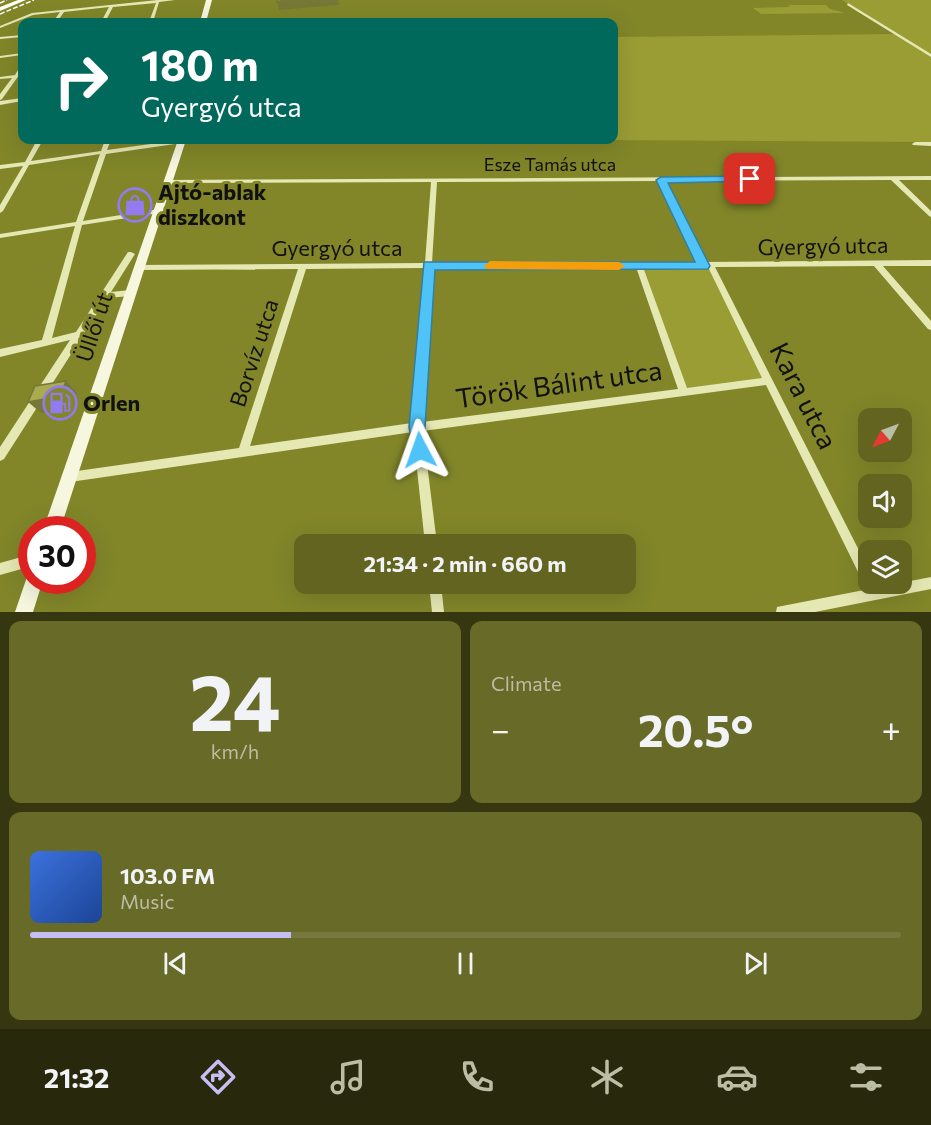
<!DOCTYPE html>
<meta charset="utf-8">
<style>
:root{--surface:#62641f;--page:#686a28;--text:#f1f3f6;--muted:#bbbda4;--line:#76783d;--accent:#c6bdf3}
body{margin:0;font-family:Commissioner,sans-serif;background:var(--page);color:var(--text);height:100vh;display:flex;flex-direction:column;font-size:22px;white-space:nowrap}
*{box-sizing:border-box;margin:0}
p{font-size:20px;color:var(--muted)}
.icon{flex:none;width:33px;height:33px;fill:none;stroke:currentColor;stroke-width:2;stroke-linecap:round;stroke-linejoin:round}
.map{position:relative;height:612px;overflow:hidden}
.side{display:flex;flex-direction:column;gap:9px;padding:9px;background:#363711;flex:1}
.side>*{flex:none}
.banner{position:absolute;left:18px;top:18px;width:600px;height:126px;border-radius:12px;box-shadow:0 6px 24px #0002;background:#00695c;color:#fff;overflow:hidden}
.needle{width:39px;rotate:229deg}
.buttons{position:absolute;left:858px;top:408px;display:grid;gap:12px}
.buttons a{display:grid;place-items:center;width:54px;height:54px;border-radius:12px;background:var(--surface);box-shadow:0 6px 24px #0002;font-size:30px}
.speed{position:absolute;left:18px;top:516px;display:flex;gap:12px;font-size:30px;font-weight:700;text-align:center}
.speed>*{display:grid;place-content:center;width:78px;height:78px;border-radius:50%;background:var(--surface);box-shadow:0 6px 24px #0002;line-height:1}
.speed .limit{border:9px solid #d22;background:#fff;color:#111}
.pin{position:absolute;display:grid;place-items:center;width:51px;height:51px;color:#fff;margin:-26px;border-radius:12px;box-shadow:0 3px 9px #0006}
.me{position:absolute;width:66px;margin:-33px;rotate:356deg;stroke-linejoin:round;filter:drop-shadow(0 0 4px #0008)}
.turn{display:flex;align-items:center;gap:21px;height:126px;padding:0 24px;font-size:27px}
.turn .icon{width:78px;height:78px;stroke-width:2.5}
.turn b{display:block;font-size:42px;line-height:51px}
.big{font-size:45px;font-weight:700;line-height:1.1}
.side .card{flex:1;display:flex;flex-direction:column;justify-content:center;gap:9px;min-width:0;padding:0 21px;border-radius:12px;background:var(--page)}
.side .dial{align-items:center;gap:0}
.dial b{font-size:78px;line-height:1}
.song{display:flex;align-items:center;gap:18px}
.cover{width:72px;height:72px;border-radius:9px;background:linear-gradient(135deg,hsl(220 70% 55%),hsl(220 70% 35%))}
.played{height:6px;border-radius:3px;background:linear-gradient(90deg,var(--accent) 30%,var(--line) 30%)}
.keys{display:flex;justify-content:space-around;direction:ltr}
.heat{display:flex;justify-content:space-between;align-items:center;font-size:33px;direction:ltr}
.side .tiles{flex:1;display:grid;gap:9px;grid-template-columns:1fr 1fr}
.card:last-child{grid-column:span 2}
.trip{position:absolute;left:294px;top:534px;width:342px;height:60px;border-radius:12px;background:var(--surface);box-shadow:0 6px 24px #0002;font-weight:700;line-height:60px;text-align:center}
.tabs{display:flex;height:96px;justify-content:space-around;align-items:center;background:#27280c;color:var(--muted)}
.tabs .icon{width:42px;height:42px}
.tabs .current{color:var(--accent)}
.tabs b{font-size:27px;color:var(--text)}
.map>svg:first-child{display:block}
.green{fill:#9a9d34}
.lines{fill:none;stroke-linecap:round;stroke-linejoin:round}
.street{fill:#e6e8b4;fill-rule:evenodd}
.secondary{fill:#f6f7de;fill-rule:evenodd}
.primary{fill:#fdfef6;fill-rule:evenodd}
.rail{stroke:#fff;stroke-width:1.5;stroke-dasharray:5 2;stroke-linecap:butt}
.shaded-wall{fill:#767837}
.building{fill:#a9ab4e;stroke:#767837;stroke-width:1.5}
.route{fill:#4fc3f7;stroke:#337fa1;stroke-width:1.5}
.slow{fill:#f59e0b}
.labels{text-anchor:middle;stroke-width:6;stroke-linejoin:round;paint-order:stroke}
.far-street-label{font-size:18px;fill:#111;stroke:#828629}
.poi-label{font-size:22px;font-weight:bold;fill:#111;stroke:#828629;text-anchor:start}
.street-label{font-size:22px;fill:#111;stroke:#828629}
.near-street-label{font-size:27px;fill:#111;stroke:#828629}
</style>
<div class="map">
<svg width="931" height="612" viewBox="0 0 931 612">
<rect width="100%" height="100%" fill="#828629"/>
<g class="green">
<path d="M842,0H931V142L607,140H614V37L896,34Z"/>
<path d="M788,5H826L830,9L845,13L761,14L753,8L790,7Z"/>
<path d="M639,266H711L769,381L683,391Z"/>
</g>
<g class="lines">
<g class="street">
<path d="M158,0H175L159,2L153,22H149L156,3L113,7L105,22H101L109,7L64,12L57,22H53L60,12L33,15L0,28V26L32,13Z"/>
<path d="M848,3L931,54V57L847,5Z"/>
<path d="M22,35V37L0,39V37Z"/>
<path d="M22,53V55L0,58V56Z"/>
<path d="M20,67H22V71L2,99L0,100V94L12,78L0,79V77L15,75Z"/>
<path d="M22,98V101L0,105V101Z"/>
<path d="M37,140H43L31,161L101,151L105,140H111L107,150L180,140L185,141L182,143L106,154L83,221L159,209L162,211L159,213L82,225L52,338L76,332L128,252H131L135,254L111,292L130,290L134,293L130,296L107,298L4,459L0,461V447L70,340L0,357V349L42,340L75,226L0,238V234L76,222L100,154L29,165L3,211L0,213V205L23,166L0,169V165L25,162Z"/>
<path d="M915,142H931V146L913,145L912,144Z"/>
<path d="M931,176V180H899L931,211V217L929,216L891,180L665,181L705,262L931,260V266H883L931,321V330L928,329L874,266L715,267L868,568V584H873L868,586L864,584L766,385L423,431L437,544H425L413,432L70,482L66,481L65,477L66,473L70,472L239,448L298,269L139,270L135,267L136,265L425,263L431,182L169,183L166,181L167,180ZM658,181L697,262L432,263L437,182ZM636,267L678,389L422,422L432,268ZM643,267H700L703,269L708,267L762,378L687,388ZM424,268L412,423L250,446L306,269Z"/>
<path d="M32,554V566L0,575V563Z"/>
<path d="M931,577V589L815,612H776L777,607L782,606Z"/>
<path d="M429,584H441L444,612H432Z"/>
</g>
<g class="secondary">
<path d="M206,0H212L206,22H200Z"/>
<path d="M178,140H186L60,530H43Z"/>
<path d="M32,572V580H43L33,612H15L28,574Z"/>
</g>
<path class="primary" d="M18,0H26L0,11V7Z"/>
<g class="rail">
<path d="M0,3L7,0"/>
<path d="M0,14L34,0"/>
</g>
</g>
<g class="shaded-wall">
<path d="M296,0H338L339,5L279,10L277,2Z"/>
<path d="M66,381L77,393L72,408L41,413L28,402Z"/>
</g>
<g class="building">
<path d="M277,0H296L277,2Z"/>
<path d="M66,381L60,396L28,402L35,386Z"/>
</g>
<path class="route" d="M750,176L755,179L754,181L668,183L710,266L708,269L435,270L425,427L428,450L426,456L420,458L414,456L409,427L424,262H695L656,180L661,177Z"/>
<path class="slow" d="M490,261L619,262L625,266L619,270L486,269L484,266Z"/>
<defs>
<symbol id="shop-ring" viewBox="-11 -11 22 22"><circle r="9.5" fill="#828629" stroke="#917bef" stroke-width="1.5"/><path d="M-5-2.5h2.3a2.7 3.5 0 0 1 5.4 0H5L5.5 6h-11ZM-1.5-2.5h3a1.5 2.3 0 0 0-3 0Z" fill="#917bef"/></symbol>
<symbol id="fuel-ring" viewBox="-11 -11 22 22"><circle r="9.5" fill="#828629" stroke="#917bef" stroke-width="1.5"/><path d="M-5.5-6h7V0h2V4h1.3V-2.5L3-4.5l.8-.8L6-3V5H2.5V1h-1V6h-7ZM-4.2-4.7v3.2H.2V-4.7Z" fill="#917bef"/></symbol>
</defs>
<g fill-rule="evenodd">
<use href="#shop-ring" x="116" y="186" width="38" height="38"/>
<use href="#fuel-ring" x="41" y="384" width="38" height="38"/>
</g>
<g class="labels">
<g class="far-street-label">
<text x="550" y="171">Esze Tamás utca</text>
</g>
<g class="poi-label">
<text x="158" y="200">Ajtó-ablak<tspan x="158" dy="25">diszkont</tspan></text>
<text x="83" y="411">Orlen</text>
</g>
<g class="street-label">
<text transform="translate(823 246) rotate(-1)" y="8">Gyergyó utca</text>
<text x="337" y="256">Gyergyó utca</text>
<text transform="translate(94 327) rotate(-72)" y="8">Üllői út</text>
<text transform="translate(254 353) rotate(-72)" y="8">Borvíz utca</text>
</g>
<g class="near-street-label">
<text transform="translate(559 385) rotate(-8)" y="9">Török Bálint utca</text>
<text transform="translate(803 396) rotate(63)" y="9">Kara utca</text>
</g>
</g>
</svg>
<div class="buttons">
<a><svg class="needle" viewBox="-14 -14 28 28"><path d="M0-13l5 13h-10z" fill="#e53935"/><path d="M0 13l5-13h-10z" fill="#bbbda4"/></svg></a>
<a><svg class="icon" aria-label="sound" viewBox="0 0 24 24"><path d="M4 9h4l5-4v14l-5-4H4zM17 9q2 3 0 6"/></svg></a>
<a><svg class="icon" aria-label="layers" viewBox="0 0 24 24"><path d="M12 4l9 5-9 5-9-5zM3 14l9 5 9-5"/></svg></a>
</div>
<div class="speed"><div class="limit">30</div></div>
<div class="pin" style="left:750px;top:179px;background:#d93025"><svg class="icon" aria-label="arrive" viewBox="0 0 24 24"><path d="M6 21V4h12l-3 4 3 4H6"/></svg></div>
<svg class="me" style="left:420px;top:450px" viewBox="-20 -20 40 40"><path d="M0-17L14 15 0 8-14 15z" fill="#4fc3f7" stroke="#fff" stroke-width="4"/></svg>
<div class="trip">21:34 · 2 min · 660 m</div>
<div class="banner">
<div class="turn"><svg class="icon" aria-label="right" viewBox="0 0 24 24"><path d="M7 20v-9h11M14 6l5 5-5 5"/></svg><div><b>180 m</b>Gyergyó utca</div></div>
</div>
</div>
<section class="side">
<div class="tiles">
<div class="card dial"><b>24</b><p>km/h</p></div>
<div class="card"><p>Climate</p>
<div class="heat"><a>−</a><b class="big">20.5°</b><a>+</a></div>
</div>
<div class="card">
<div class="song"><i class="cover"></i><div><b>103.0 FM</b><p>Music</p></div></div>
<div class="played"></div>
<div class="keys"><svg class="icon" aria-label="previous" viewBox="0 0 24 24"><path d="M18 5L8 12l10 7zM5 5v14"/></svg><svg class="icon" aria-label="pause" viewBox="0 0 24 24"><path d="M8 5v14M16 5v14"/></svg><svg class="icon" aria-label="next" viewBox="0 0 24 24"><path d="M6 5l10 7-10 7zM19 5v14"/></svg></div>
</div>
</div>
</section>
<nav class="tabs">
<b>21:32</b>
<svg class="icon current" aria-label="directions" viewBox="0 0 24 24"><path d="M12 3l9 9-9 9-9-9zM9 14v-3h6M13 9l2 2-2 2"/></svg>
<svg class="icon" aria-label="music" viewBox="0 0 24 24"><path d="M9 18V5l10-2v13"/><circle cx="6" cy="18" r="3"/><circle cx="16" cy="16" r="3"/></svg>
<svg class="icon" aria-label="phone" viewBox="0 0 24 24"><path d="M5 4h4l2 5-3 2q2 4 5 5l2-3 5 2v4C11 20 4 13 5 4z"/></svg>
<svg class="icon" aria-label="climate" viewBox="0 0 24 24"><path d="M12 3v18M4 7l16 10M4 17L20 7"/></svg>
<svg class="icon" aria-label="car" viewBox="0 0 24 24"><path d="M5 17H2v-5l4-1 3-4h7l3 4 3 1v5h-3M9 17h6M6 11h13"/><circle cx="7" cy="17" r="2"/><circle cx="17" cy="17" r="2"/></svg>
<svg class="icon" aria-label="filters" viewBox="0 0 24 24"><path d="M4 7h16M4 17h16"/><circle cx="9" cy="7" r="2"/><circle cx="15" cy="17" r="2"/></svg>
</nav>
